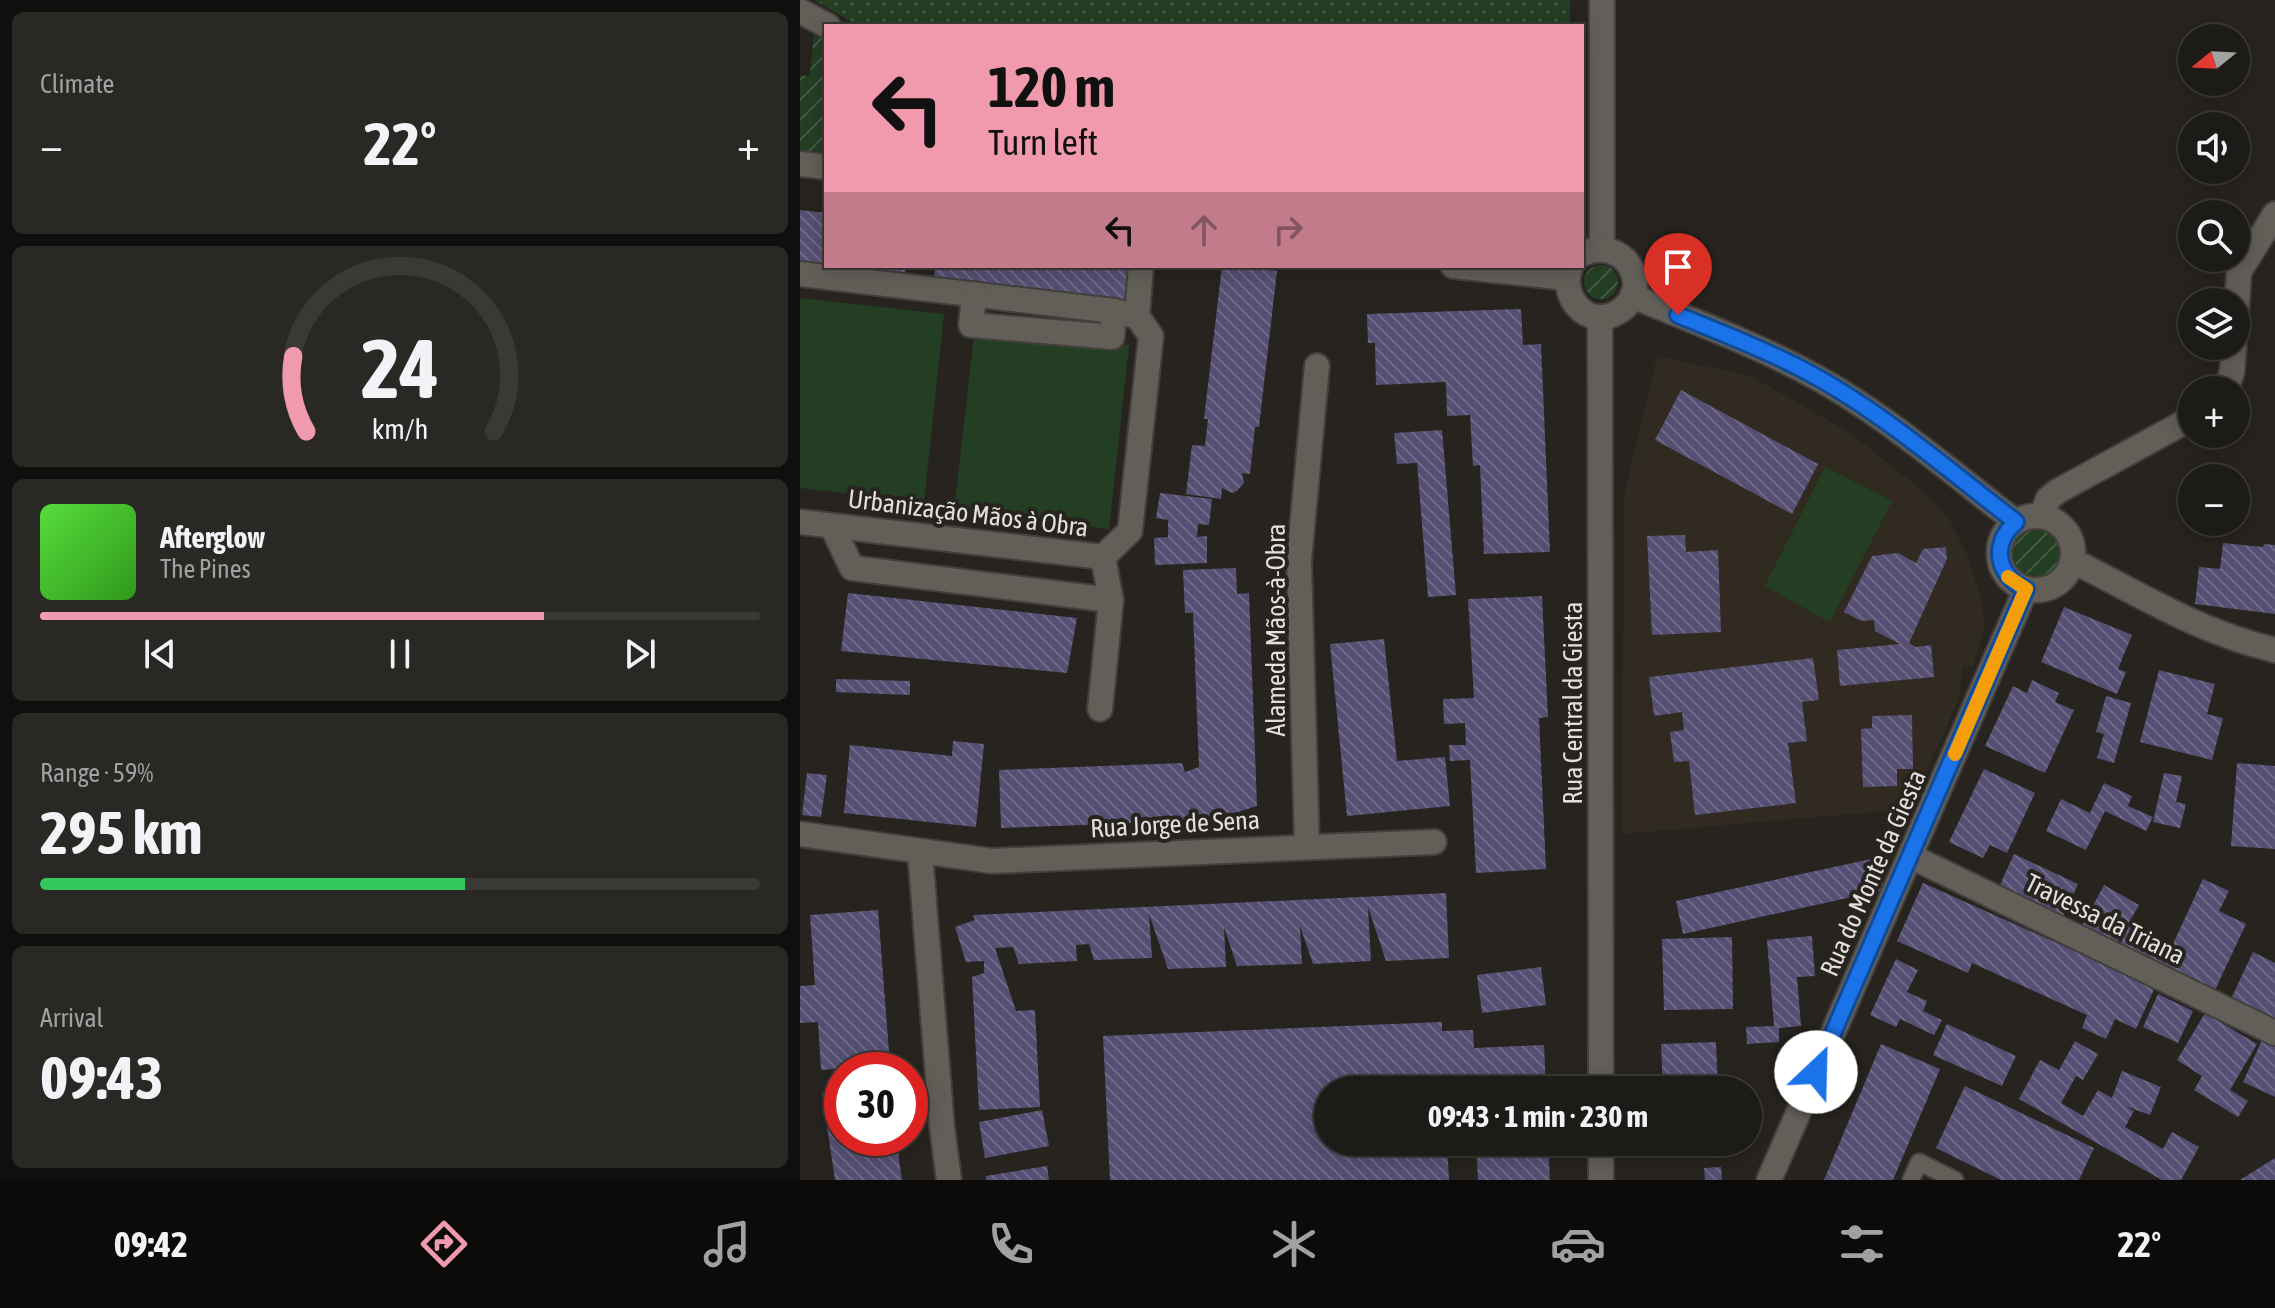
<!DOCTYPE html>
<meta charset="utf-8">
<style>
:root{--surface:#1d1b17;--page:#2a2824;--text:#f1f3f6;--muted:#a0a1a1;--line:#3b3936;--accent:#f29aad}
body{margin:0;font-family:"Asap Condensed",sans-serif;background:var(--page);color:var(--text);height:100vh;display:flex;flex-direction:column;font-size:30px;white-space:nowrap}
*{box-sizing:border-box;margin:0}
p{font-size:26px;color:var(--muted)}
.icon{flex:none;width:44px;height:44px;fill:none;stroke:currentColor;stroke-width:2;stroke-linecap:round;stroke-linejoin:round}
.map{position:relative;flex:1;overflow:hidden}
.drawer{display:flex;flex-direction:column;gap:12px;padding:12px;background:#100f0d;width:800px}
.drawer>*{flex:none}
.hud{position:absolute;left:24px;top:24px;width:760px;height:244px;border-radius:0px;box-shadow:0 4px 20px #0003,0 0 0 2px var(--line);background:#f29aad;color:#111;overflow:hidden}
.needle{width:52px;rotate:252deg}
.buttons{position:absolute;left:1378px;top:24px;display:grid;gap:16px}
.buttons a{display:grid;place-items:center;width:72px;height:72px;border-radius:50%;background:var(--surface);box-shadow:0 4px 20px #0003,0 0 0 2px var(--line);font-size:40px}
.speed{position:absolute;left:24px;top:1052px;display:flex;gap:16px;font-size:40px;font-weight:700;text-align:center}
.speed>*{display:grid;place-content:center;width:104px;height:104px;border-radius:50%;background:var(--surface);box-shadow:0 4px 20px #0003,0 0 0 2px var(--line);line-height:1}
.speed .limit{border:12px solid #d22;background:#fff;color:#111}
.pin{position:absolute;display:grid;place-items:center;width:68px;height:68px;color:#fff;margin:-82px -34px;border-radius:50% 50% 50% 0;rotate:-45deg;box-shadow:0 0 8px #0007}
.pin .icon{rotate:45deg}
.me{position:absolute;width:88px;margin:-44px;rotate:24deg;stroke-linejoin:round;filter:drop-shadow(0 0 6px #0008)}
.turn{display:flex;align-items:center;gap:28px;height:168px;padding:0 32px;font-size:36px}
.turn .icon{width:104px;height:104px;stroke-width:2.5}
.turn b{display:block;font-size:56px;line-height:68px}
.lanes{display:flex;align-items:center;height:76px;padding:0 32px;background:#0003;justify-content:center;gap:40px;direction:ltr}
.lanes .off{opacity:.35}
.big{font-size:60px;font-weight:700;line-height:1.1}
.drawer .card{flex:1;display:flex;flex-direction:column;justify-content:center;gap:12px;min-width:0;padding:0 28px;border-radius:12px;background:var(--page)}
.drawer .dial{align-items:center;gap:0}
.dial svg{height:208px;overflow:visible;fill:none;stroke:var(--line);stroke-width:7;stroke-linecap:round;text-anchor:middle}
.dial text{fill:var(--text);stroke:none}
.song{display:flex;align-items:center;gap:24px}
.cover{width:96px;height:96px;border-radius:12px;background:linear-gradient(135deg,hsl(110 70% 55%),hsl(110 70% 35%))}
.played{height:8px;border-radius:4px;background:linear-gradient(90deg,var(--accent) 70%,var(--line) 70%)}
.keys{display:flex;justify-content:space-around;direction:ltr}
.heat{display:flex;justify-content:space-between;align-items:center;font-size:44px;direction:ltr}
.charge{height:12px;border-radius:6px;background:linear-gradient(90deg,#34c759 59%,var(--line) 0)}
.trip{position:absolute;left:514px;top:1076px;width:448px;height:80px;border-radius:40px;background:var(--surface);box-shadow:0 4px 20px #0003,0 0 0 2px var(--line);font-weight:700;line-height:80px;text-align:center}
.menu{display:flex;height:128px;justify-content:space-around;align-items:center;background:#0c0b09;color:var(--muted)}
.menu .icon{width:56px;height:56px}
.menu .selected{color:var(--accent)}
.menu b{font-size:36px;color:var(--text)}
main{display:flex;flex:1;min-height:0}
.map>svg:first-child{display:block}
.built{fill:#312a20}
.grass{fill:url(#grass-dots)}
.garden{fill:url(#garden-furrows)}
.pitch{fill:#233e23}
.building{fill:url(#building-back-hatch)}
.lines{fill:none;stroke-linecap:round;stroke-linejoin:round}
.lane-casing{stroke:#423f3c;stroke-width:20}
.street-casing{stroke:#423f3c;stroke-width:28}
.secondary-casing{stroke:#423f3c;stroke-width:28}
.lane{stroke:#625e58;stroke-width:16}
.street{stroke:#625e58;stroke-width:24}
.secondary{stroke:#625e58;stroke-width:24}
.route-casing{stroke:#114b97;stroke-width:20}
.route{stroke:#1a73e8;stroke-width:14}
.slow{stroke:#f59e0b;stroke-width:14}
.labels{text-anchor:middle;stroke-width:8;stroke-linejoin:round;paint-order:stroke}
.street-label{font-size:26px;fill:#e2dfdc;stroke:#27241f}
</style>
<main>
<section class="drawer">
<div class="card"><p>Climate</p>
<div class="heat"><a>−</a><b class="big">22°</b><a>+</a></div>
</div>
<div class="card dial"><svg viewBox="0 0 100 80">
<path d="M14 69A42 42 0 1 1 86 69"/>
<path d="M14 69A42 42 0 0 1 9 40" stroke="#f29aad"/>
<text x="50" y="56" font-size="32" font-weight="700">24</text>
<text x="50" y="72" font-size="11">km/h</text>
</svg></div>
<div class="card">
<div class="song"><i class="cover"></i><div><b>Afterglow</b><p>The Pines</p></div></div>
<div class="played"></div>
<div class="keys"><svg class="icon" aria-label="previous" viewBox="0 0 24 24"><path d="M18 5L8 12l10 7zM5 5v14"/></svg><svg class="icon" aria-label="pause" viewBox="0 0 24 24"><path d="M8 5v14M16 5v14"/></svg><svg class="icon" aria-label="next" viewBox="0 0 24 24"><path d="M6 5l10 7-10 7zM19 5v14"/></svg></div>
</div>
<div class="card"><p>Range · 59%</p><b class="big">295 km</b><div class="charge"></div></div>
<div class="card"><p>Arrival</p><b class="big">09:43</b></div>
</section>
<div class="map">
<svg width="1475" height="1180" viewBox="0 0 1475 1180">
<defs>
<pattern id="grass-dots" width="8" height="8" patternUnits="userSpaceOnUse" patternTransform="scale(2)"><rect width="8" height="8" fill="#233e23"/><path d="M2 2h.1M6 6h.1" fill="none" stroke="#435942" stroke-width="1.8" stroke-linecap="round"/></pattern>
<pattern id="garden-furrows" width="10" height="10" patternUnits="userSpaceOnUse" patternTransform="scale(2)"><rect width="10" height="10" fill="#233e23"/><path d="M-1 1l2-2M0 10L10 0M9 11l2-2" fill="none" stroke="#435942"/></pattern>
<pattern id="building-back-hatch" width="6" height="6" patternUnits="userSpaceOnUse" patternTransform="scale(2)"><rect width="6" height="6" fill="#555073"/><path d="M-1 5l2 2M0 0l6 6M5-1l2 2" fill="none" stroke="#6d6986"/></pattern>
</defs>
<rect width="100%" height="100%" fill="#27241f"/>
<path class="built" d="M857,356L951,376L1050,433L1125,493L1149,519L1167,555L1183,604L1184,628L1173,667H1162L1160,696L1109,809L822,834L824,496Z"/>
<path class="grass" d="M14,0H770V26H59Z"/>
<g class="garden">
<path d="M14,33L26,40V153L0,150V76L10,75Z"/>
<circle cx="801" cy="282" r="17"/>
<circle cx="1236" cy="552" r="26"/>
</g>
<g class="pitch">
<path d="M0,298L144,314L124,502L0,488Z"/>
<path d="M175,327L329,345L309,529L154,511Z"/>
<path d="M1025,467L1092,501L1030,622L965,586Z"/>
</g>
<g class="building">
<path d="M0,210L26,213V266L0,264Z"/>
<path d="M42,266H106L105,275L42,268Z"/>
<path d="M135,266H338L334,302L134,281Z"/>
<path d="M422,266L477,271L459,427H455L450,474L442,473L444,483L437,491L432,493L422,488L421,499L386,494L392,445L405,446L408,419H404Z"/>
<path d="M721,309L723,345L741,344L750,552L684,554L680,465L673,466L670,415L647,416L646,382L576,385L575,343H568L567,314Z"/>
<path d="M881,390L1018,464L992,514L855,440Z"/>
<path d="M642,430L656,595L628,597L617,463L597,464L594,433Z"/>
<path d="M360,493L412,499L409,525L398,524L397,537L407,536V563L355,565L354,538L368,537V520L356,518Z"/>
<path d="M885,535L886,552L918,550L921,632L852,635L847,536Z"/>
<path d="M1423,543L1463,547L1464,544L1475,545V614L1395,604L1399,567L1420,569Z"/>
<path d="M1146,547L1147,559L1109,643L1115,647L1131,645L1134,677L1040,686L1037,650L1100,644L1075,631L1074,620L1061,621L1044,612L1072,556L1098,553L1116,563L1123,549Z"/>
<path d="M436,568L437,594L449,593L457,806L413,820L201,828L199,770L382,763L385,772L399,767L393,613H385L383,570Z"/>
<path d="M48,593L277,618L267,673L41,651Z"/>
<path d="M742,596L748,717L739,718L746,869L676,873L670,760L650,761L649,745H666L665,723L644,724L643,699L674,698L668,599Z"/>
<path d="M1264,607L1332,635L1318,669L1326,672L1317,694L1241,662Z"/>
<path d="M584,639L597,761L645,757L650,806L547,816L530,644Z"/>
<path d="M1013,658L1019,700L1002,702L1007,741L988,743L996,803L895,815L889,761L874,762L870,732L884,730L882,712L854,716L849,677Z"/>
<path d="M1359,670L1415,684L1407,714L1423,718L1412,760L1340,742Z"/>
<path d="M36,679L110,681V695L36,692Z"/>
<path d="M1232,680L1259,693L1255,702L1274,710L1245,773L1185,746L1213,686L1227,693Z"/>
<path d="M1306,696L1331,703L1314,763L1297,758L1304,734L1296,732Z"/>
<path d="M1112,715L1113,769H1097V786L1063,787L1061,729L1072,728V716Z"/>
<path d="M153,741L184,744L176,827L44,813L50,745L152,756Z"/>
<path d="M1437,763L1475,766V849L1431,846Z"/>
<path d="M1184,769L1235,793L1207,853L1190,845L1183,858L1149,842Z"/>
<path d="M7,773L27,775L21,817L2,815Z"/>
<path d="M1364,773L1382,776L1376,802L1386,804L1380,828L1353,822Z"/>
<path d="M1304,783L1332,796L1328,806L1353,817L1346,831L1305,811L1286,850L1246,831L1261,799L1290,813Z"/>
<path d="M1214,854L1278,884L1263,917L1199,887Z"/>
<path d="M1076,858L1084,890L883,934L876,901Z"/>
<path d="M1403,879L1429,891L1419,911L1446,924L1415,990L1320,945L1329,925L1372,946Z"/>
<path d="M1123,883L1355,987L1336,1029L1315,1019L1306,1039L1282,1028L1287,1015L1172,963L1168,973L1097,941Z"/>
<path d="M1304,885L1339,905L1316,945L1282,926Z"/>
<path d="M646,893L649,958L586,961L568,907L571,961L513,964L500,926L502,964L437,966L424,927L426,967L368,969L349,914L352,958L294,960L289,944L276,945L277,961L219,964L213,947L195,948L216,1011L235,1010L240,1107L179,1110L172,977L184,973V961L166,962L155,927L175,920L173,915Z"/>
<path d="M78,910L90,1065L21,1070L18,1022L0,1023V986L15,985L10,915Z"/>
<path d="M1012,936L1015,976L997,977L1001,1026L979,1028V1042L947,1044L946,1027L974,1026L967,940Z"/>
<path d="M932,937L933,1009L864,1010L862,939Z"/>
<path d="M1453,952L1475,963V1023L1430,1001Z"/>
<path d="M1096,959L1118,970L1107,992L1127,1001L1123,1011L1142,1020L1134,1035L1100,1019L1096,1027L1070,1015Z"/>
<path d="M741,967L746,1005L682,1013L677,975Z"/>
<path d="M1358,994L1393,1011L1378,1043L1343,1027Z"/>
<path d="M1405,1013L1457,1044L1430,1090L1448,1101L1438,1117L1394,1090L1402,1076L1377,1060Z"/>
<path d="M642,1022V1031L673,1030L674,1048L744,1045L746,1090H528V1142H647L649,1180H310L303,1036Z"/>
<path d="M1147,1024L1216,1056L1202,1086L1133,1055Z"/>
<path d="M1462,1040L1475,1046V1097L1443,1082Z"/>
<path d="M1275,1041L1298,1054L1283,1080L1276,1076L1261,1103L1283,1116L1298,1090L1312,1098L1322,1071L1361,1087L1350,1115L1325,1106L1334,1111L1325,1127L1363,1149L1372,1132L1399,1147L1381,1180H1362L1219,1099L1240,1060L1259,1070Z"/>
<path d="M916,1042L918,1090H863L861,1044Z"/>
<path d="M1081,1044L1140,1069L1093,1180H1024Z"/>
<path d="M1165,1086L1294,1148L1279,1180H1201L1136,1148Z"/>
<path d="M42,1090V1138H96L102,1180H35L22,1093Z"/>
<path d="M242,1110L249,1146L185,1158L179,1122Z"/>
<path d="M676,1142H748L750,1180H678Z"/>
<path d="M1475,1158V1180H1440Z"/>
<path d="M247,1166L249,1180H186V1176Z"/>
<path d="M921,1167L922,1180H905L904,1168Z"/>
</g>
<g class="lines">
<defs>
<path id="lane" d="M1111,1180L1119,1162L1155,1180"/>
<g id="street">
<path d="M0,11L28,26"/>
<path d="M0,164L26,167"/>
<path d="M653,266L767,278"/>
<path d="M0,274L314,311L337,316L351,336L330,531L303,557"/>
<path d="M174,294L171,325L312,337L314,311"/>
<path d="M832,296C893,321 955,344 1012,375C1083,413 1152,473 1216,522"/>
<path d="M337,316L341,266"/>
<path d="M1436,318L1439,272L1475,214"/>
<path d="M1426,390L1432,372L1434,346"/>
<path d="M1242,516L1248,499L1258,491L1392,418"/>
<circle cx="1236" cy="553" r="37"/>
<path d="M0,522L303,557L311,600L300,709"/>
<path d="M32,526L52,568L311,600"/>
<path d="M1273,561C1342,595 1398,632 1475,650"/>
<path d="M0,834L192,861L634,842"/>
<path d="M507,846L499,561L517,366"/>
<path d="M120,852L142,1127L149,1180"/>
<path d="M1110,856L1475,1033"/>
<path d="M969,1180L1226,589"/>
</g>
<g id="secondary">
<path d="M802,248V0"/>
<path d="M771,266C758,295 787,331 818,312C856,289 825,234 782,254"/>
<path d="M800,317L801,1090"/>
<path d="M801,1142V1180"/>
</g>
</defs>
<use href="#lane" class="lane-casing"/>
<use href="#street" class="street-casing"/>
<use href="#secondary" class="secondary-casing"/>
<use href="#lane" class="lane"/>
<use href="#street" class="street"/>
<use href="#secondary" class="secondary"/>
</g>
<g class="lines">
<defs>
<path id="route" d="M878,315C924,334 969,351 1013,375C1084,414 1151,472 1216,522C1191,543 1196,575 1226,589L1016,1072"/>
</defs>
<use href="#route" class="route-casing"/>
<use href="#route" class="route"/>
<path class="slow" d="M1155,754L1226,589L1208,577"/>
</g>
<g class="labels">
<g class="street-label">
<text transform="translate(168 513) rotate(7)" y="9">Urbanização Mãos à Obra</text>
<text transform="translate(476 630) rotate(-90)" y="9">Alameda Mãos-à-Obra</text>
<text transform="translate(773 703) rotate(-90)" y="9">Rua Central da Giesta</text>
<text transform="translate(375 824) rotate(-3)" y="9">Rua Jorge de Sena</text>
<text transform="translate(1073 873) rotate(-66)" y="9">Rua do Monte da Giesta</text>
<text transform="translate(1305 919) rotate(26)" y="9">Travessa da Triana</text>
</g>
</g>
</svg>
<div class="buttons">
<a><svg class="needle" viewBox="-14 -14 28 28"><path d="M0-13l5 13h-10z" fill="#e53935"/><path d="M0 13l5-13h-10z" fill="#a0a1a1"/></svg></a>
<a><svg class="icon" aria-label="sound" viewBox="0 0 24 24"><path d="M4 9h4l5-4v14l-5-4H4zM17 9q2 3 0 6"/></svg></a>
<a><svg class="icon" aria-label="search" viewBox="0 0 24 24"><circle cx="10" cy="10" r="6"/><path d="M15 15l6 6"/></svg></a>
<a><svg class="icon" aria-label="layers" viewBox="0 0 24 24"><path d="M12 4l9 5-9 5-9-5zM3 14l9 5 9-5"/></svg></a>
<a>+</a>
<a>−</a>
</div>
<div class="speed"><div class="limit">30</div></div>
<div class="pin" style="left:878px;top:315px;background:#d93025"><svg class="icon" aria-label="arrive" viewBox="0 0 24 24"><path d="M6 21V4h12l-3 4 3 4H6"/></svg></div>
<svg class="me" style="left:1016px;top:1072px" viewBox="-20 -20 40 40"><circle r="19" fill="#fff"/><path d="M0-13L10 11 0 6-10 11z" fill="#1a73e8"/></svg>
<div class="trip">09:43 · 1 min · 230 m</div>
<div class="hud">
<div class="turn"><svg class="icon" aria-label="left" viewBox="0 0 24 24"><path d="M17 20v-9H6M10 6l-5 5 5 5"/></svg><div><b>120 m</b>Turn left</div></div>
<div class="lanes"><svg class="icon" aria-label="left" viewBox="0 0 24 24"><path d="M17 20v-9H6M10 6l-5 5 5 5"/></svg><svg class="icon off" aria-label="ahead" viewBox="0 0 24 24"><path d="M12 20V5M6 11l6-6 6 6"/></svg><svg class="icon off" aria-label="right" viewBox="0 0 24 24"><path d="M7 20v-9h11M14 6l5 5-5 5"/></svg></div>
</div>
</div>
</main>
<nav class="menu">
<b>09:42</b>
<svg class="icon selected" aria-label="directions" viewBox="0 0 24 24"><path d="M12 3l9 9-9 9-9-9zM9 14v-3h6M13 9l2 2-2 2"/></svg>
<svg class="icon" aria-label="music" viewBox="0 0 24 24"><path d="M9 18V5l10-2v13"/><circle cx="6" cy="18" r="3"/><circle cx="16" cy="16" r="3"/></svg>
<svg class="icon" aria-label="phone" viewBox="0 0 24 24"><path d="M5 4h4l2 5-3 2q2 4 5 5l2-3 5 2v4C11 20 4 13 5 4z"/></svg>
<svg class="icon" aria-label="climate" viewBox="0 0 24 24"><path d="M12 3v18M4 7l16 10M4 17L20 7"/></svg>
<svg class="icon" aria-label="car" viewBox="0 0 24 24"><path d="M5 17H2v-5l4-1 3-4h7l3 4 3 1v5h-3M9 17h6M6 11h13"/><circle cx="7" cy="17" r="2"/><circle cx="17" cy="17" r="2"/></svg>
<svg class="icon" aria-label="filters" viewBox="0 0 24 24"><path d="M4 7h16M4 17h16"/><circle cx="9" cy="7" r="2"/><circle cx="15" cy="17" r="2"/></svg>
<b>22°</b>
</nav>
